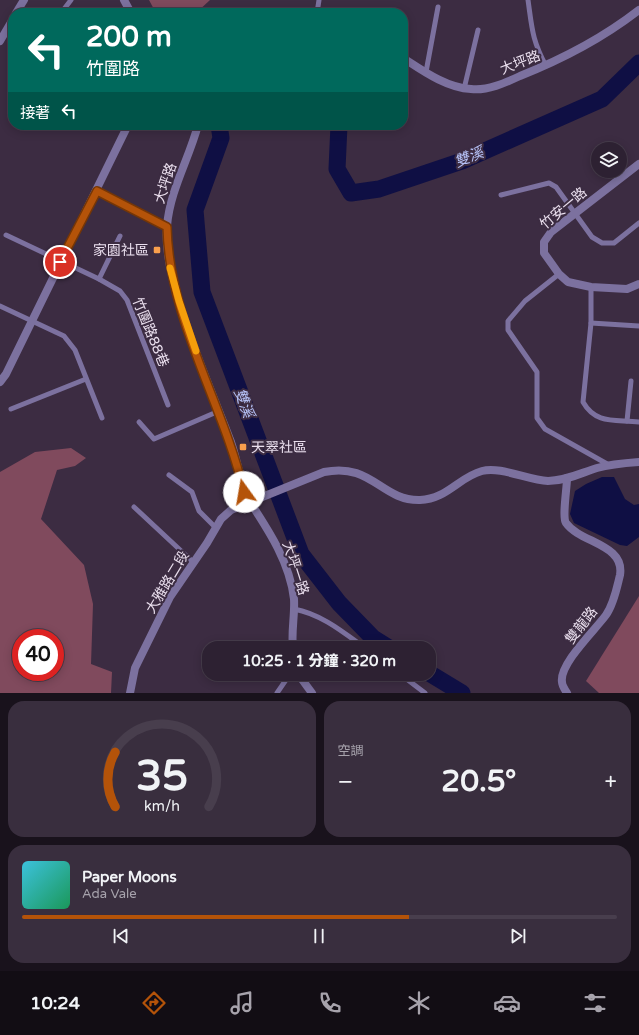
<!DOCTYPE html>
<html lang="zh-TW">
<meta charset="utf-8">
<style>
:root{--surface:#2d2132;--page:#392e3e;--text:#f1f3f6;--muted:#a7a3ac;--line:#483e4d;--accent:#b45309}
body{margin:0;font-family:"Varela Round","Noto Sans TC",sans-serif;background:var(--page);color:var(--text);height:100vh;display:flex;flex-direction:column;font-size:15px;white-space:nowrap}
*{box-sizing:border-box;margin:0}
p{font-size:13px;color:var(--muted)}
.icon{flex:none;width:22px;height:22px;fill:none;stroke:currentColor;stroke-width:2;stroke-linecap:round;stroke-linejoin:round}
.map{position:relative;height:693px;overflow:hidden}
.drawer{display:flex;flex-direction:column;gap:8px;padding:8px;background:#19121c;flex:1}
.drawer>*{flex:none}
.banner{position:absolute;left:8px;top:8px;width:400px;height:122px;border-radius:16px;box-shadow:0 2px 10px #0003,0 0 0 1px var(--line);background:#00695c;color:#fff;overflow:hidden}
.controls{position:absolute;left:591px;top:142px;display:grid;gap:8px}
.controls a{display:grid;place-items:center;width:36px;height:36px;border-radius:50%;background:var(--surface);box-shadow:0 2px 10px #0003,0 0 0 1px var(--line);font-size:20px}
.speed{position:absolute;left:12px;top:629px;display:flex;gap:8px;font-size:20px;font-weight:700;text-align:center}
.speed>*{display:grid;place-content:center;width:52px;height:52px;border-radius:50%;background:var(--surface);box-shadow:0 2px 10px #0003,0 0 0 1px var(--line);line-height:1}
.speed .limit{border:6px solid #d22;background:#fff;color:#111}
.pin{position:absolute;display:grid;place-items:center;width:34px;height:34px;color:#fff;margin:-17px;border:2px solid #fff;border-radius:50%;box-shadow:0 1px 4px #0007}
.me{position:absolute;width:44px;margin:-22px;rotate:347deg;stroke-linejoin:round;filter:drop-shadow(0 0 3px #0008)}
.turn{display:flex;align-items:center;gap:14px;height:84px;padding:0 12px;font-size:18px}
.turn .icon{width:52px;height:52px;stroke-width:2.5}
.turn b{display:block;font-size:28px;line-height:34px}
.then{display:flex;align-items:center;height:38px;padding:0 12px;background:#0003;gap:8px;font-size:15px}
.big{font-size:30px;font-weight:800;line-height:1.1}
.drawer .widget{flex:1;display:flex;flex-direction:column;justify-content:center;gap:6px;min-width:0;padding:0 14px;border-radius:16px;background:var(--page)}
.drawer .dial{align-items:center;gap:0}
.dial svg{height:104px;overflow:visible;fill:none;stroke:var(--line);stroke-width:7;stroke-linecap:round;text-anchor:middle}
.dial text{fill:var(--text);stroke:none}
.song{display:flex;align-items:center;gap:12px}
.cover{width:48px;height:48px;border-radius:6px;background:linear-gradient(135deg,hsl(190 70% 55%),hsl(150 70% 35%))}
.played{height:4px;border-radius:2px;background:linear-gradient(90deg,var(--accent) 65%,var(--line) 65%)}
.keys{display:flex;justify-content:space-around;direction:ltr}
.heat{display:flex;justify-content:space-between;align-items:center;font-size:22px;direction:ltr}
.drawer .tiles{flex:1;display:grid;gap:8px;grid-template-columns:1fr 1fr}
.widget:last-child{grid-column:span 2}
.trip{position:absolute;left:202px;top:641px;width:234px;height:40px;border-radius:16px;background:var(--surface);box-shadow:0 2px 10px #0003,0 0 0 1px var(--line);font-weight:800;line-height:40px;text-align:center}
.tab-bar{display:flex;height:64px;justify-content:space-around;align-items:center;background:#120d14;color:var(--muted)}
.tab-bar .icon{width:28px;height:28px}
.tab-bar .on{color:var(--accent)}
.tab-bar b{font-size:18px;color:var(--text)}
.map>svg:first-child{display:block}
.green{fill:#804a5d;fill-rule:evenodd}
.water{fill:#0f0f44}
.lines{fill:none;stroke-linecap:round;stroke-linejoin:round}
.river{stroke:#0f0f44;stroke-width:17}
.service{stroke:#7c719f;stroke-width:5}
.minor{stroke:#7c719f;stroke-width:8}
.tertiary{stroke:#7c719f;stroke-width:8}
.route-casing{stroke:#753606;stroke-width:10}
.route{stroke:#b45309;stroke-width:7}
.slow{stroke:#f59e0b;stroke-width:7}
.poi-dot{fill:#f99f4d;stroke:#3c2c42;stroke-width:1.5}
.labels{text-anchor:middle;stroke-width:4;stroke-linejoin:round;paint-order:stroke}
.street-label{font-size:14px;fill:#eadfee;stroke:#3c2c42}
.poi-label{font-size:14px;fill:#eadfee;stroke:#3c2c42;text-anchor:end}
.water-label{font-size:15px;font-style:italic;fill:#b6c2f7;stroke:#3c2c42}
</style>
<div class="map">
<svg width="639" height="693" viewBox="0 0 639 693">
<rect width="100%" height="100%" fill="#3c2c42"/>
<g class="green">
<path d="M149,0H210L196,13H156Z"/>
<path d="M71,448L86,458L75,466L57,470L41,519L84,565L93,604L91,664L112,672L111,693H0V472L35,452ZM21,638H55V672H21Z"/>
<path d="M639,596V693H599L586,681Z"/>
</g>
<path class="water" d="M602,477H614L625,499L634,505L639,504V537L627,546L620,545L574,523L570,514L575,491L586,484Z"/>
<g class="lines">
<g class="river">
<path d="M219,125L221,138L195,210L202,292L301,554L339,603L373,638L389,648"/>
<path d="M339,125L337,169L351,193L379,189L462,161L602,99L639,63"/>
<path d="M429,673L462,693"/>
</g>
<g class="service">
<path d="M528,0C532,28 532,40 546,66"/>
<path d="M61,13L71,0"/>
<path d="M317,13L319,0"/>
<path d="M426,72L438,7"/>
<path d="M464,89L478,30"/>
<path d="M501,195L549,183L556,187L592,237L602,243H614L639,223"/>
<path d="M6,235L99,279L120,291L127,300L168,405"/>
<path d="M559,274L525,301L508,321V330L537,372V418L545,429L609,465"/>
<path d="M99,279L120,236"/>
<path d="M591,287V323L583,402C596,425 616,419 639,422"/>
<path d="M0,306L64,336L75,350L102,418"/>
<path d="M591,323L639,326"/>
<path d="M11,409L86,379"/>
<path d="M627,421L631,381"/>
<path d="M139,422L154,439L219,411"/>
<path d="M169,475L192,492L199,511L216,528"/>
<path d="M134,507L193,562"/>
<path d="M294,609C321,614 343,632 365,648"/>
<path d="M400,674L425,693"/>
<path d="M277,693L290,674"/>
</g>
<g class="minor">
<path d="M124,0L131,13"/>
<path d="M16,13L24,0"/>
<path d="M0,41L13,19"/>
<path d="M639,164L551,232L544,242V253L559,274L568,282L591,287L627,289L639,284"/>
<path d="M97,191L167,227"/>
<path d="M0,382L6,374L128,125"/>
<path d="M567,478C567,488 562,517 566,523C580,543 625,544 620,575C617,587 614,604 606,615C596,629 559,664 562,682C562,685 565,690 567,693"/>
<path d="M293,648C291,632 295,615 294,599C290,563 269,531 250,502L324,472C372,462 381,501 420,500C447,499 459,477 482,471C500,466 528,480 548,481C565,481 581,473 597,468C611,464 625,463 639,462"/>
<path d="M298,674L312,693"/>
</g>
<g class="tertiary">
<path d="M403,58C423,71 447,88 471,89C487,91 505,83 520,76C563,59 603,38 639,10"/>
<path d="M130,693L135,668L170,597L207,543L221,519L231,510L250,502C240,484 238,462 231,442C212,392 190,343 176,291C170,270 165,248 167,226C170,190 189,159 198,125"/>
</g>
</g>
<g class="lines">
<defs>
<path id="route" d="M60,262L97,191L167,227C169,320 223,403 244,492"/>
</defs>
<use href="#route" class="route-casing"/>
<use href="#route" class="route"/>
<path class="slow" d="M170,268L179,301L196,351"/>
</g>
<g class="poi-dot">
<rect x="153" y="246" width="8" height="8" rx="2"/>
<rect x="239" y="443" width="8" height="8" rx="2"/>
</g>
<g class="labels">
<g class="street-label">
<text transform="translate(520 62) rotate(-21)" y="5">大坪路</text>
<text transform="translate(165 183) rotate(-72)" y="5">大坪路</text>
<text transform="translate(563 208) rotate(-40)" y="5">竹安一路</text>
<text transform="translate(151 332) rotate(68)" y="5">竹圍路88巷</text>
<text transform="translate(296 568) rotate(72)" y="5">大坪一路</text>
<text transform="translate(167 582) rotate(-59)" y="5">大雅路二段</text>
<text transform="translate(581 625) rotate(-52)" y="5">雙龍路</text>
</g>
<g class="poi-label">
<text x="149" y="255">家園社區</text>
<text x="251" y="452" text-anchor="start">天翠社區</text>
</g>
<g class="water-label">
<text transform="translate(469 157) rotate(-22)" y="5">雙溪</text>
<text transform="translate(244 403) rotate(69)" y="5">雙溪</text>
</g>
</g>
</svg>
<div class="controls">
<a><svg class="icon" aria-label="layers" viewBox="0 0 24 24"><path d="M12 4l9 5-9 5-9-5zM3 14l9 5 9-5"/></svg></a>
</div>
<div class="speed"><div class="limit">40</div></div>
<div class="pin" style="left:60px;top:262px;background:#d93025"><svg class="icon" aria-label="arrive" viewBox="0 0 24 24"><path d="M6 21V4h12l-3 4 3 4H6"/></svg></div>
<svg class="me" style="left:244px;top:492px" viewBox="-20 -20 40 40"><circle r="19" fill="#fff"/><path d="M0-13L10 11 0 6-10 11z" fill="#b45309"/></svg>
<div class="trip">10:25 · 1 分鐘 · 320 m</div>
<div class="banner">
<div class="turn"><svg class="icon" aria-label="left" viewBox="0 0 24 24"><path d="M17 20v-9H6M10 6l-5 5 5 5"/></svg><div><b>200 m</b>竹圍路</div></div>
<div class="then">接著<svg class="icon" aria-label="left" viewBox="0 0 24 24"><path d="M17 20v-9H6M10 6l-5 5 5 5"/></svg></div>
</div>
</div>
<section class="drawer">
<div class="tiles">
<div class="widget dial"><svg viewBox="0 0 100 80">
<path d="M14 69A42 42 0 1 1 86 69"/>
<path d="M14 69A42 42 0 0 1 14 27" stroke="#b45309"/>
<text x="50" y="56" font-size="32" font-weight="700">35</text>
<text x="50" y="72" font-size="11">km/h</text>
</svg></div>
<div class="widget"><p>空調</p>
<div class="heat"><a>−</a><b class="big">20.5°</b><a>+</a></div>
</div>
<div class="widget">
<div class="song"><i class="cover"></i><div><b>Paper Moons</b><p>Ada Vale</p></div></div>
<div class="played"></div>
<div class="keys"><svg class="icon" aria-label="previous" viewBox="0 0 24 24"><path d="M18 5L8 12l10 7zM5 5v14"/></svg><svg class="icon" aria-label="pause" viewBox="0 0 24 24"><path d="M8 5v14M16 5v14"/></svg><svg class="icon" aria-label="next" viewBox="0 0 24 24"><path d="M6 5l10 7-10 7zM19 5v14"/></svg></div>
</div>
</div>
</section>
<nav class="tab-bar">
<b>10:24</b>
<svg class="icon on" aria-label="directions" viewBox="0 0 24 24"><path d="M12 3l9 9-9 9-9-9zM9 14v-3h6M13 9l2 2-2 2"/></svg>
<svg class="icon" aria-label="music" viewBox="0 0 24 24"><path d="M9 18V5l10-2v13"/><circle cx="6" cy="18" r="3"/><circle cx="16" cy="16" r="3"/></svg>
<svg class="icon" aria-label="phone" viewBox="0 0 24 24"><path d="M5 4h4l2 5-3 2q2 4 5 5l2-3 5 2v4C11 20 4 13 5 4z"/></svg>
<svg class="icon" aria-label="climate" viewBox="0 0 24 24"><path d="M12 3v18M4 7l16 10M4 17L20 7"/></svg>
<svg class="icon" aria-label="car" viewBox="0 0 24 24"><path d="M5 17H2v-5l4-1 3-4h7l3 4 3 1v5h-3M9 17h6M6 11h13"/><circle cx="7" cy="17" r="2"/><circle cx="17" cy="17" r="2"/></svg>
<svg class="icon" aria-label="filters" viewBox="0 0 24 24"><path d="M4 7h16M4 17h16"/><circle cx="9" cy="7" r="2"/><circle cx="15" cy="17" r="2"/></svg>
</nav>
